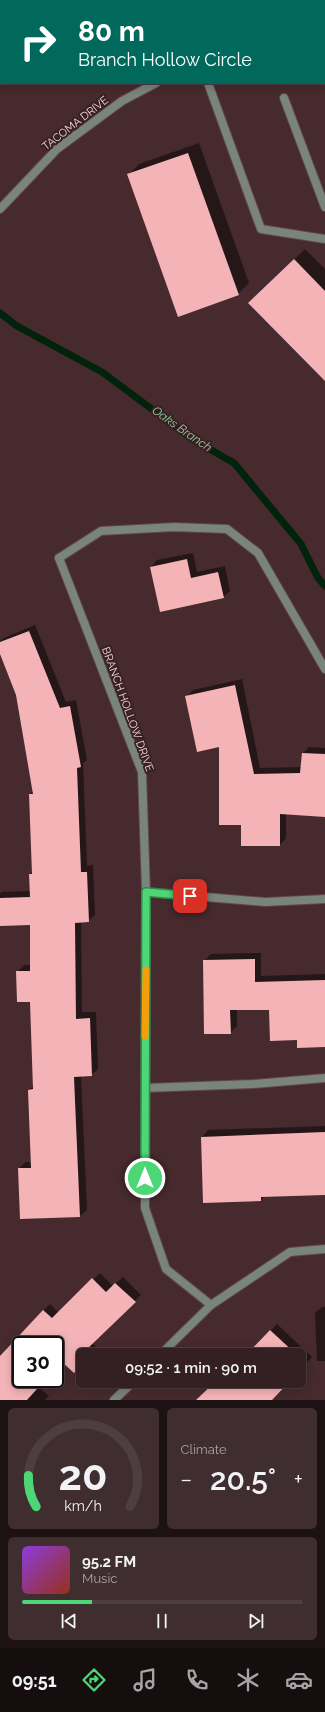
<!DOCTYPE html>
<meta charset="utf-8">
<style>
:root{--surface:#342022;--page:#3f2d2f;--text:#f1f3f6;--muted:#a9a3a5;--line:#4e3e40;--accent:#4cd676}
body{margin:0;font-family:Raleway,sans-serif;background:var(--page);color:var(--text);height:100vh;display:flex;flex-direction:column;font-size:15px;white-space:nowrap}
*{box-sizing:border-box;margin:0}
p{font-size:13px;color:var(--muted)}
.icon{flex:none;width:22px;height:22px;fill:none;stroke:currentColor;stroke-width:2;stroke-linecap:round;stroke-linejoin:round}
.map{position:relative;height:1400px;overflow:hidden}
.side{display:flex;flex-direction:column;gap:8px;padding:8px;background:#1d1213;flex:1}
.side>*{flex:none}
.hud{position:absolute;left:0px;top:0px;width:325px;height:84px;box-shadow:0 2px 10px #0003,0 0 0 1px var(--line);background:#00695c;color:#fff;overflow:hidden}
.speed{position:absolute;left:12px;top:1336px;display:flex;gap:8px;font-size:20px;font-weight:700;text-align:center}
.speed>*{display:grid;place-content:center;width:52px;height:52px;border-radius:50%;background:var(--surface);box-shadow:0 2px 10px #0003,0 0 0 1px var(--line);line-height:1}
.speed .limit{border:2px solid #111;border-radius:6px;background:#fff;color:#111}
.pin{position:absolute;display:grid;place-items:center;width:34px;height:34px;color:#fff;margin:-17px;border-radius:8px;box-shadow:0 2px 6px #0006}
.me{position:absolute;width:44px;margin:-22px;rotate:0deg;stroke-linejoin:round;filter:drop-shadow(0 0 3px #0008)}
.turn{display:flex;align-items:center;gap:14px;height:84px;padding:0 12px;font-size:18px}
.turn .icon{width:52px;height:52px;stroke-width:2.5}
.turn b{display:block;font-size:28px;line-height:34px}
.big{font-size:30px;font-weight:600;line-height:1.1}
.side .card{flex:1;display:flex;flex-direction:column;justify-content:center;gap:6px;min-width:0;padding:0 14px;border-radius:6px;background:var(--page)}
.side .dial{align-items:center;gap:0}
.dial svg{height:104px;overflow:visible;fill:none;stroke:var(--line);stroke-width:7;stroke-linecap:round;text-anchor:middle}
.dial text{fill:var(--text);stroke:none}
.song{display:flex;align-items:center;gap:12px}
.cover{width:48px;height:48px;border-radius:6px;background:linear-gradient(135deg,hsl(270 70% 55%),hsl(10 70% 35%))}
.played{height:4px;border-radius:2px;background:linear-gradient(90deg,var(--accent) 25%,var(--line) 25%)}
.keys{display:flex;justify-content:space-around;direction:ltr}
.heat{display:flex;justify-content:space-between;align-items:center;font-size:22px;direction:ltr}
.side .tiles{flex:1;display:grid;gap:8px;grid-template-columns:1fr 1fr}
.card:last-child{grid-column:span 2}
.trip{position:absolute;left:76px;top:1348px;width:230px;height:40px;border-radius:6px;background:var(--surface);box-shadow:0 2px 10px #0003,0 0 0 1px var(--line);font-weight:600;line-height:40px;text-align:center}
.tabs{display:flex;height:64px;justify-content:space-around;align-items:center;background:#150d0e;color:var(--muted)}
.tabs .icon{width:28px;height:28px}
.tabs .on{color:var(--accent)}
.tabs b{font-size:18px;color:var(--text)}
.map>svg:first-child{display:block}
.shadow{fill:#0007}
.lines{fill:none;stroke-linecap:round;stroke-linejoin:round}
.stream{stroke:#01220b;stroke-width:7}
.building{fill:#f3b3b7}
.service-casing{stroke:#614649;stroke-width:10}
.minor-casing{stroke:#614649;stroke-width:10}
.service{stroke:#79847b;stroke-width:8}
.minor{stroke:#79847b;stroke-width:8}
.route-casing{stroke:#318b4d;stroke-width:10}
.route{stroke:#4cd676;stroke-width:7}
.slow{stroke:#f59e0b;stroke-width:7}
.labels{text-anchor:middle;stroke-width:4;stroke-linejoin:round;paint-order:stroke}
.street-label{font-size:11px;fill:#ecd9da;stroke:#3b2023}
.water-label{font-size:12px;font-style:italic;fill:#8cd29b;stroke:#3b2023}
</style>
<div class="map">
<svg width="325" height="1400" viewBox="0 0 325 1400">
<rect width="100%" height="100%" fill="#462a2d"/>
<g class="shadow">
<path d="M68,0H207L206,1Z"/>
<path d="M199,143L249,283L238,294L129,175L139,164Z"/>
<path d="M305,249L325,269V380L250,303Z"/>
<path d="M193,553L197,572L225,566L230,591L223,597L151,567L157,560Z"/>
<path d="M35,625L66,702L76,700L87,760L83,763L87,866L93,865L95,915L88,921L81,922L82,1012H96L98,1069L91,1075L81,1076L87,1210L80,1216L21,1218L19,1168L26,1162H31L29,1090L34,1085L31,1001L17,972L24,965H31V924L0,925V894L2,892L30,891V874L33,871L30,794L34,790L17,695L0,652V641L4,638Z"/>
<path d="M242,679L260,768L302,767L303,753L309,747L325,748V816L286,813V838L280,845L242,824L220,746L186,697L193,690Z"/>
<path d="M261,953V976L325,974V1046L298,1039L270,1009H237V1026L230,1033L204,961L211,954Z"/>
<path d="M325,1126V1194L265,1196L261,1200L202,1137L208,1130Z"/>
<path d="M100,1273L113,1286L123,1277L141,1295L92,1343L97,1348L90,1355H83V1362L63,1361L55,1369V1345H21V1379H46L38,1387L49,1396L45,1400H0V1365L6,1350L50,1304L59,1313Z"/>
<path d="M322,1307H325V1361H317L315,1313Z"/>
<path d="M277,1324L312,1357L299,1371V1355H247Z"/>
</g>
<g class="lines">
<path class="stream" d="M0,313L17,326L102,372L192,439L234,463L301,544L318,578L325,586"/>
</g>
<g class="building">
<path d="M188,153L239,295L178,317L127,174Z"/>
<path d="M294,259L325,291V381L248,303Z"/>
<path d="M187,559L191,578L218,572L224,598L160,612L150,567Z"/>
<path d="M29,631L60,708L70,706L81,767L77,768L81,872H87L89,922L75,923L76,1019L90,1018L92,1076L74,1077L80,1217L20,1219L18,1168H31L28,1090L33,1089L30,1002H17L16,971H30V925L0,926V898L30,897L29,874H32L29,794H33L16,695L0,654V642Z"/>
<path d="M235,685L254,774L300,773L302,753L325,754V817L280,814V846H241V825H219V747L197,752L185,696Z"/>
<path d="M255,959V982L325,980V1047L297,1048V1040L270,1041L269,1010H230L231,1034H204L203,960Z"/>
<path d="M325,1132V1195L261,1197V1201L203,1203L201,1137Z"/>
<path d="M92,1278L106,1292L115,1283L136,1302L86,1350L91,1355H83V1363L74,1373L62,1362L55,1370V1345H21V1379H46L27,1400H0V1356L43,1310L52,1318Z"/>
<path d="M270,1330L297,1355H246Z"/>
<path d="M216,1381H290L272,1400H196Z"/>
</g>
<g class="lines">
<defs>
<g id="service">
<path d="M288,0L289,1"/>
<path d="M208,83L261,229L325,239"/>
<path d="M284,98L325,207"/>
<path d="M59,558L101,531L174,527L227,529L258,553L325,669"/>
<path d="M145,1088L253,1084L325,1078"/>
</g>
<g id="minor">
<path d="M307,1L308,0"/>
<path d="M0,209L57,149L122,101L156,83"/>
<path d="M59,558L142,772L146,892L145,1208L166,1269L211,1305"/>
<path d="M146,892L265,902L325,899"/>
<path d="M160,1355L211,1305L290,1252L325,1249"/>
<path d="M114,1400L134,1381"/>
</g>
</defs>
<use href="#service" class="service-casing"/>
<use href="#minor" class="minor-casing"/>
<use href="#service" class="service"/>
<use href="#minor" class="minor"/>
</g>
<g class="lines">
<defs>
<path id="route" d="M145,1178L146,892L190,896"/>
</defs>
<use href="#route" class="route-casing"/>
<use href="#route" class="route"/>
<path class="slow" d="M145,1036L146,970"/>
</g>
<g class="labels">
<g class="street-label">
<text transform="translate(75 123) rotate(-38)" y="4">TACOMA DRIVE</text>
<text transform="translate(128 709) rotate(70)" y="4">BRANCH HOLLOW DRIVE</text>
</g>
<g class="water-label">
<text transform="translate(182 429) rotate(35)" y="4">Oaks Branch</text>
</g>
</g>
</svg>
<div class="speed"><div class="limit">30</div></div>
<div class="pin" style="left:190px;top:896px;background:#d93025"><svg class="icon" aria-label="arrive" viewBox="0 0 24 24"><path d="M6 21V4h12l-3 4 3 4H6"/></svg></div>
<svg class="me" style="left:145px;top:1178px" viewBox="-20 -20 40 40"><circle r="17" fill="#4cd676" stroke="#fff" stroke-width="3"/><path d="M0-11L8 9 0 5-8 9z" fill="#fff"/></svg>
<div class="trip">09:52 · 1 min · 90 m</div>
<div class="hud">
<div class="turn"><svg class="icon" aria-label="right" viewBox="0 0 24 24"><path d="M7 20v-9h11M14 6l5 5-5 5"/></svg><div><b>80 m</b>Branch Hollow Circle</div></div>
</div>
</div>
<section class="side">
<div class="tiles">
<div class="card dial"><svg viewBox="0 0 100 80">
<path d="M14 69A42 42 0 1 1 86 69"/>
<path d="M14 69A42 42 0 0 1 8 45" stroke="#4cd676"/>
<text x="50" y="56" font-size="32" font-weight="700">20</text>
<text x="50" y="72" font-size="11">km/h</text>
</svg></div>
<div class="card"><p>Climate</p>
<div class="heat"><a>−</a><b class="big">20.5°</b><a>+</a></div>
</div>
<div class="card">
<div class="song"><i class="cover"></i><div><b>95.2 FM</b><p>Music</p></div></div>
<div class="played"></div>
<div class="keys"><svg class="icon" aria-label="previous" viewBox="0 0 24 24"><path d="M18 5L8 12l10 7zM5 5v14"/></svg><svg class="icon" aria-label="pause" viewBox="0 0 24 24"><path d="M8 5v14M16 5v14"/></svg><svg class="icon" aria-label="next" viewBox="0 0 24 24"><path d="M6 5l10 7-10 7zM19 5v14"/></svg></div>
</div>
</div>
</section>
<nav class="tabs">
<b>09:51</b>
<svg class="icon on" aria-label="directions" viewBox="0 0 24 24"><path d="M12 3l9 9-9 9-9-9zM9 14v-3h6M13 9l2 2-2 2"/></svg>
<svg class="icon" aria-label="music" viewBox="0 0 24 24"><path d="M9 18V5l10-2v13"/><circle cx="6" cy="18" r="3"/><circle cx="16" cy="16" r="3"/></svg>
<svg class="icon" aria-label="phone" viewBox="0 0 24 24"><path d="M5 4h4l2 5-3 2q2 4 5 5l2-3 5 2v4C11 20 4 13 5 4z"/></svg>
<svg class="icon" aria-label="climate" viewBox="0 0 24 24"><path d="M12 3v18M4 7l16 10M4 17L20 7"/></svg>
<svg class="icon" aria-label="car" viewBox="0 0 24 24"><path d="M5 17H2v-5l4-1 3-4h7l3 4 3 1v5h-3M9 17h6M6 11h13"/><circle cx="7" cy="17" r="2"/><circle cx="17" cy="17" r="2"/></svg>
</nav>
